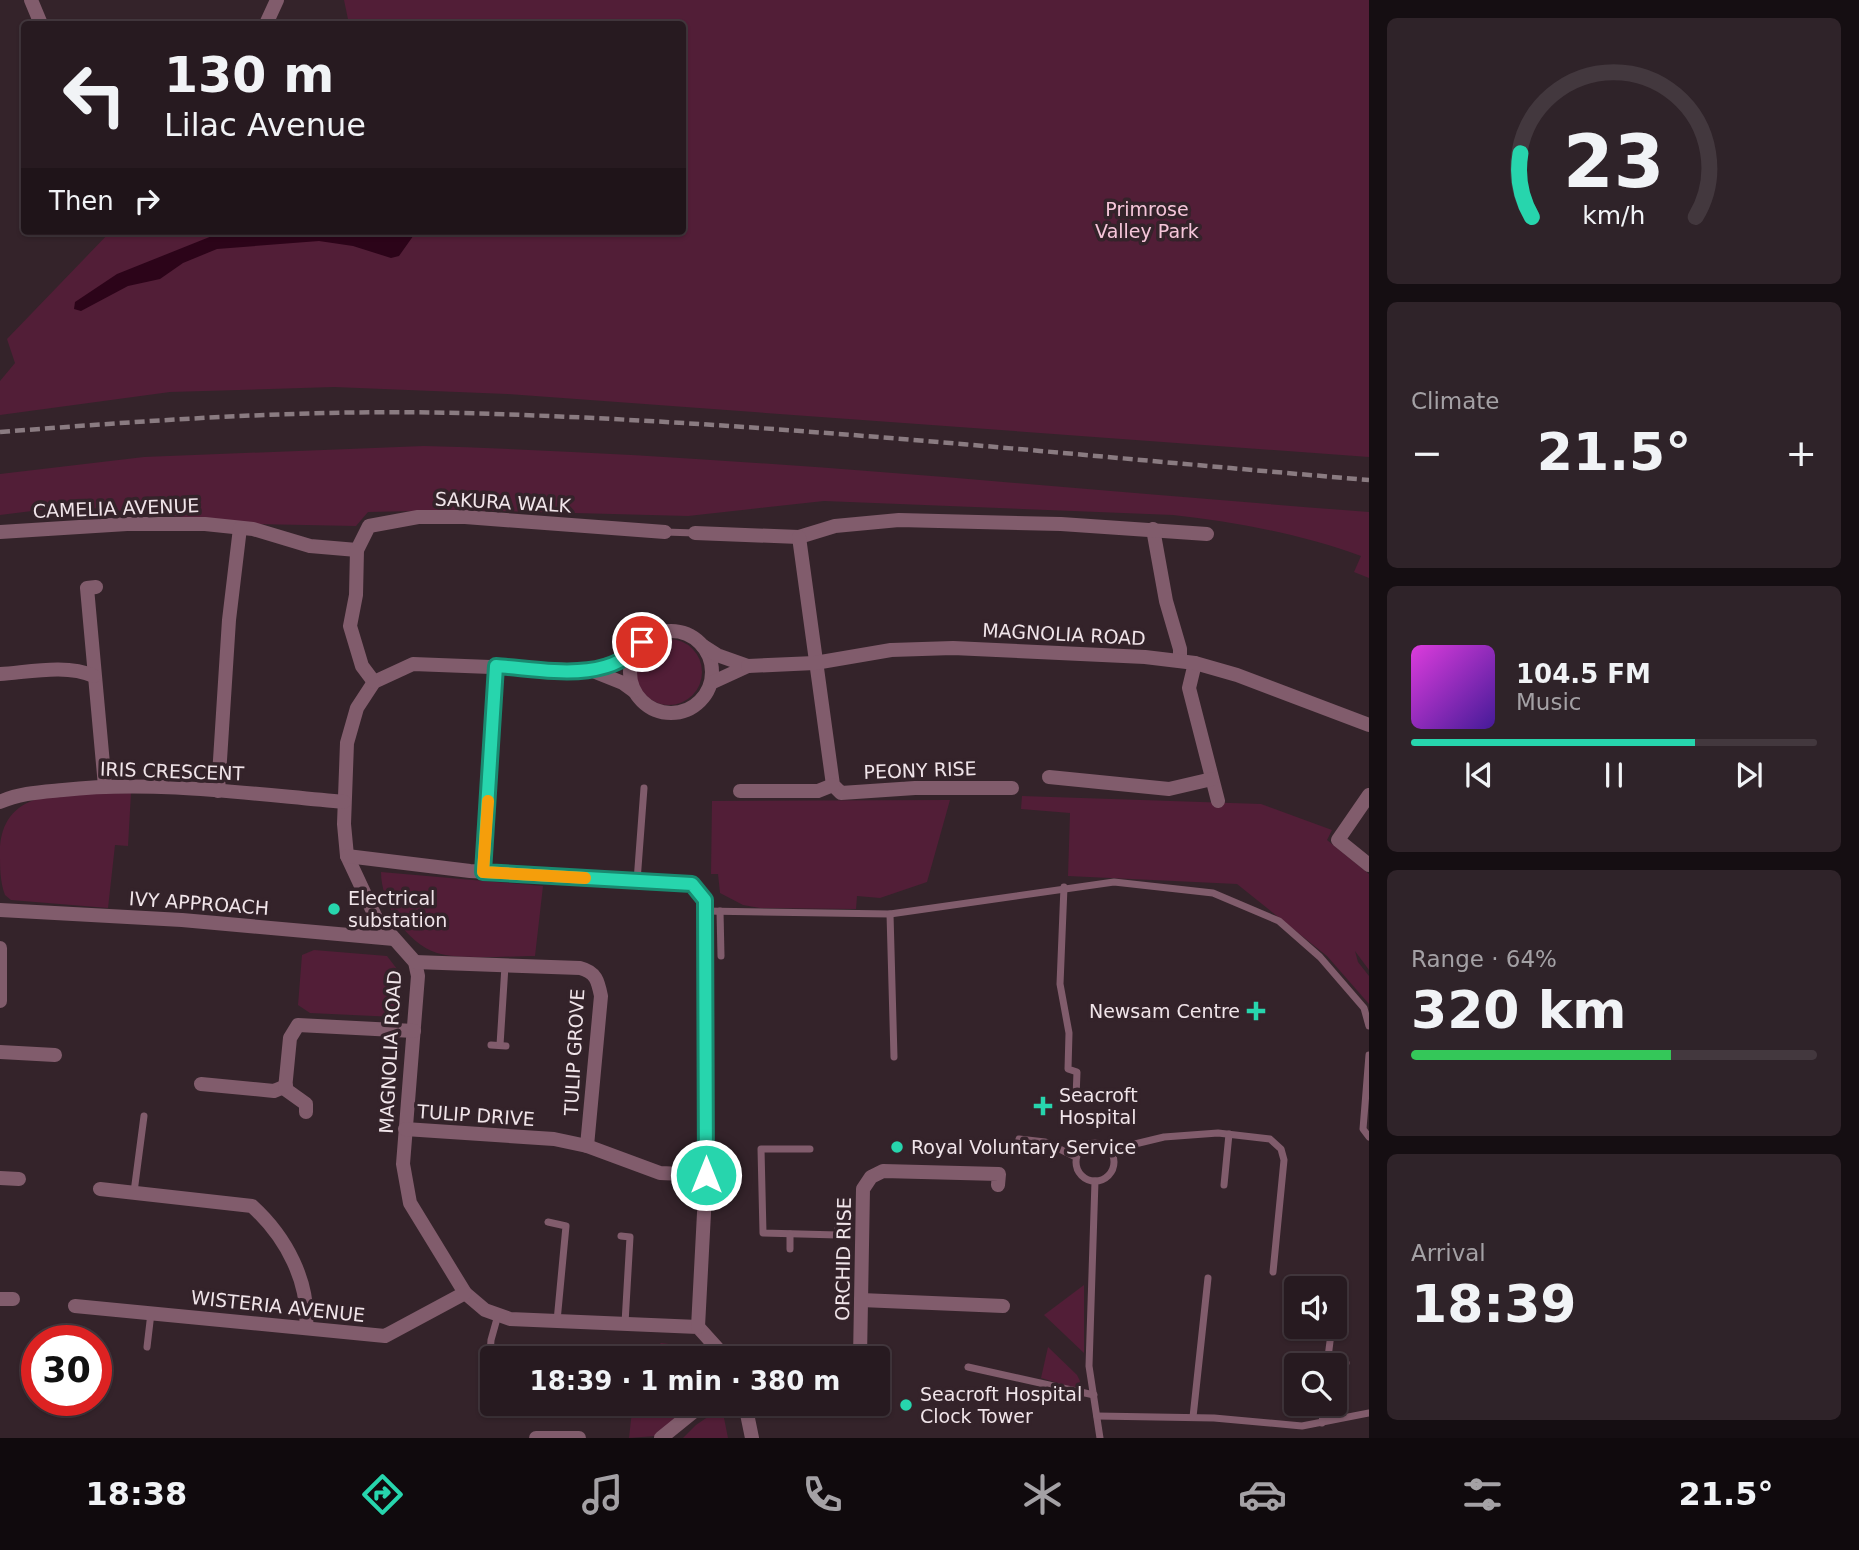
<!DOCTYPE html>
<meta charset="utf-8">
<style>
:root{--surface:#271a20;--page:#2f2329;--text:#f1f3f6;--muted:#a4a1a5;--line:#43383e;--accent:#27d5ad}
body{margin:0;font-family:"DejaVu Sans",sans-serif;background:var(--page);color:var(--text);height:100vh;display:flex;flex-direction:column;font-size:26px;white-space:nowrap}
*{box-sizing:border-box;margin:0}
p{font-size:23px;color:var(--muted)}
.icon{flex:none;width:38px;height:38px;fill:none;stroke:currentColor;stroke-width:2;stroke-linecap:round;stroke-linejoin:round}
.map{position:relative;flex:1;overflow:hidden}
.side{display:flex;flex-direction:column;gap:18px;padding:18px;background:#150e12;width:490px}
.side>*{flex:none}
.hud{position:absolute;left:21px;top:21px;width:665px;height:214px;border-radius:7px;box-shadow:0 2px 5px #0004,0 0 0 2px var(--line);background:#271a20;color:var(--text);overflow:hidden}
.buttons{position:absolute;left:1284px;top:1276px;display:grid;gap:14px}
.buttons a{display:grid;place-items:center;width:63px;height:63px;border-radius:7px;background:var(--surface);box-shadow:0 2px 5px #0004,0 0 0 2px var(--line);font-size:35px}
.speed{position:absolute;left:21px;top:1325px;display:flex;gap:14px;font-size:35px;font-weight:700;text-align:center}
.speed>*{display:grid;place-content:center;width:91px;height:91px;border-radius:50%;background:var(--surface);box-shadow:0 2px 5px #0004,0 0 0 2px var(--line);line-height:1}
.speed .limit{border:10px solid #d22;background:#fff;color:#111}
.pin{position:absolute;display:grid;place-items:center;width:60px;height:60px;color:#fff;margin:-30px;border:4px solid #fff;border-radius:50%;box-shadow:0 2px 7px #0007}
.me{position:absolute;width:77px;margin:-38px;rotate:0deg;stroke-linejoin:round;filter:drop-shadow(0 0 5px #0008)}
.turn{display:flex;align-items:center;gap:24px;height:147px;padding:0 28px;font-size:32px}
.turn .icon{width:91px;height:91px;stroke-width:2.5}
.turn b{display:block;font-size:49px;line-height:60px}
.then{display:flex;align-items:center;height:66px;padding:0 28px;background:#0003;gap:14px;font-size:26px}
.big{font-size:52px;font-weight:800;line-height:1.1}
.side .widget{flex:1;display:flex;flex-direction:column;justify-content:center;gap:10px;min-width:0;padding:0 24px;border-radius:10px;background:var(--page)}
.side .dial{align-items:center;gap:0}
.dial svg{height:182px;overflow:visible;fill:none;stroke:var(--line);stroke-width:7;stroke-linecap:round;text-anchor:middle}
.dial text{fill:var(--text);stroke:none}
.song{display:flex;align-items:center;gap:21px}
.cover{width:84px;height:84px;border-radius:10px;background:linear-gradient(135deg,hsl(300 70% 55%),hsl(260 70% 35%))}
.played{height:7px;border-radius:4px;background:linear-gradient(90deg,var(--accent) 70%,var(--line) 70%)}
.keys{display:flex;justify-content:space-around;direction:ltr}
.heat{display:flex;justify-content:space-between;align-items:center;font-size:38px;direction:ltr}
.charge{height:10px;border-radius:5px;background:linear-gradient(90deg,#34c759 64%,var(--line) 0)}
.trip{position:absolute;left:480px;top:1346px;width:410px;height:70px;border-radius:7px;background:var(--surface);box-shadow:0 2px 5px #0004,0 0 0 2px var(--line);font-weight:800;line-height:70px;text-align:center}
.menu{display:flex;height:112px;justify-content:space-around;align-items:center;background:#100a0d;color:var(--muted)}
.menu .icon{width:49px;height:49px}
.menu .current{color:var(--accent)}
.menu b{font-size:32px;color:var(--text)}
main{display:flex;flex:1;min-height:0}
.map>svg:first-child{display:block}
.green{fill:#521e37}
.water{fill:#2c0419}
.lines{fill:none;stroke-linecap:round;stroke-linejoin:round}
.lane{stroke:#815c6c;stroke-width:7}
.street{stroke:#815c6c;stroke-width:14}
.rail{stroke:#8a7b81;stroke-width:4.5;stroke-dasharray:10 5;stroke-linecap:butt}
.route-casing{stroke:#198a70;stroke-width:18}
.route{stroke:#27d5ad;stroke-width:12}
.slow{stroke:#f59e0b;stroke-width:12}
.poi-dot{fill:#27d5ad;stroke:#34232a;stroke-width:2.5}
.labels{text-anchor:middle;stroke-width:7;stroke-linejoin:round;paint-order:stroke}
.park-label{font-size:19px;fill:#f5c5d9;stroke:#34232a}
.street-label{font-size:19px;fill:#f0e4e9;stroke:#34232a}
.poi-label{font-size:19px;fill:#f0e4e9;stroke:#34232a;text-anchor:start}
</style>
<main>
<div class="map">
<svg width="1369" height="1438" viewBox="0 0 1369 1438">
<rect width="100%" height="100%" fill="#34232a"/>
<g class="green">
<path d="M344,0H1369V457L507,394L334,387L170,392L0,415V381L15,363L7,339L111,231H682V24H349Z"/>
<path d="M424,446C740,455 1054,488 1369,512V578L1354,572L1361,556C1301,534 1236,522 1173,515L824,501L688,516L460,510L368,512L356,526L254,524L72,506L0,515V474L144,457Z"/>
<circle cx="669" cy="672" r="33"/>
<path d="M131,793L128,846L115,845L108,908L11,900L5,895C0,882 0,867 0,853C0,780 80,795 131,793Z"/>
<path d="M1022,796L1261,804L1332,830L1327,840L1369,874V970L1355,951L1358,962L1369,976V1004L1327,956L1237,884L1068,876L1070,813L1021,809Z"/>
<path d="M950,800L927,882L880,898L857,896L856,909L760,908L743,905L720,893L718,874H711L712,801Z"/>
<path d="M381,872L543,886L535,956C510,956 458,960 437,953C406,943 381,903 381,872Z"/>
<path d="M314,950L387,956L400,973L395,1017L310,1013L298,1005L302,955Z"/>
<path d="M1084,1285V1353L1044,1315Z"/>
<path d="M661,1343L694,1347L710,1358H652L653,1350Z"/>
<path d="M1048,1347L1077,1375L1080,1381L1078,1389L1041,1378Z"/>
<path d="M647,1404H691L656,1436L629,1438L632,1411L646,1412Z"/>
<path d="M715,1412L724,1418L728,1438H683L696,1425Z"/>
</g>
<path class="water" d="M232,231H412L416,232L399,256L391,258L353,246L319,241L217,249L183,263L160,279L128,286L81,311L74,309L75,302L117,274L212,236Z"/>
<g class="lines">
<g class="lane">
<path d="M665,532L695,533"/>
<path d="M637,881L644,788"/>
<path d="M1064,887L1060,984L1069,1033L1068,1069L1077,1072L1076,1097"/>
<path d="M705,911L890,914L1114,882L1213,893L1279,921L1320,957L1364,1008L1369,1026"/>
<path d="M720,911L721,956"/>
<path d="M890,914L894,1057"/>
<path d="M491,1045L506,1046"/>
<path d="M500,1045L505,966"/>
<path d="M1369,1055L1363,1129L1369,1137"/>
<path d="M1019,1139L1045,1142L1076,1157"/>
<circle cx="1095" cy="1162" r="19"/>
<path d="M810,1149H761L763,1233L838,1235V1212"/>
<path d="M1110,1150L1164,1137L1218,1133L1270,1139L1281,1149L1284,1160L1273,1272"/>
<path d="M1095,1181L1089,1366L1100,1438"/>
<path d="M1224,1185L1229,1134"/>
<path d="M134,1192L144,1116"/>
<path d="M548,1222L566,1226L557,1321"/>
<path d="M621,1236L630,1237L625,1323"/>
<path d="M790,1249V1234"/>
<path d="M1335,1306L1336,1299"/>
<path d="M147,1347L151,1313"/>
<path d="M1328,1361L1346,1363"/>
<path d="M1327,1365L1332,1326"/>
<path d="M968,1367L1094,1395"/>
<path d="M487,1397L491,1340L498,1315"/>
<path d="M1097,1416L1214,1418L1302,1426L1369,1413"/>
<path d="M1193,1417L1208,1278"/>
<path d="M1322,1423L1324,1404"/>
</g>
<g class="street">
<path d="M31,0L41,24"/>
<path d="M266,24L277,0"/>
<path d="M1153,529L1166,601L1180,649V660"/>
<path d="M0,532L127,524H205L253,529L310,546L357,550"/>
<path d="M695,533L799,537L835,526L899,520L1061,524L1207,534"/>
<path d="M799,537L833,785L841,793L915,788H1012"/>
<path d="M96,587L87,588L105,786"/>
<circle cx="671" cy="672" r="41"/>
<path d="M703,646L717,655L748,666L711,683"/>
<path d="M1195,663L1189,688L1218,801"/>
<path d="M748,666L815,663L891,650L953,648L1145,657L1195,663L1237,675L1369,725"/>
<path d="M593,671L413,664L374,682L357,708L347,743L344,824L347,856L376,918L415,962L418,976L403,1164L410,1203L465,1293L485,1310L510,1319L698,1327L726,1358"/>
<path d="M0,674C30,672 66,664 94,676"/>
<path d="M374,682L362,666L350,626L356,595L357,550L369,526L418,517H465L665,532"/>
<path d="M634,691L623,683L593,671L616,664L634,652"/>
<path d="M1049,777L1169,789L1212,779"/>
<path d="M218,791L229,620L240,528"/>
<path d="M740,791H818L833,785"/>
<path d="M1369,795L1338,840L1369,865"/>
<path d="M0,802C19,793 42,792 63,790C156,780 251,794 344,802"/>
<path d="M347,856L470,871L692,884L705,900L706,1175L698,1327"/>
<path d="M483,872L496,666"/>
<path d="M0,910L182,920L394,939"/>
<path d="M0,948V1001"/>
<path d="M415,962L580,968C596,972 598,981 601,996L587,1146"/>
<path d="M0,1052L55,1055"/>
<path d="M201,1084L274,1091L286,1086"/>
<path d="M306,1112V1104L285,1089L290,1038L298,1025L414,1031"/>
<path d="M405,1129L554,1139L587,1146L660,1173L706,1175"/>
<path d="M0,1178L19,1179"/>
<path d="M100,1189L252,1206C286,1237 310,1282 306,1327"/>
<path d="M0,1299H13"/>
<path d="M861,1300L1003,1306"/>
<path d="M75,1306L385,1336L465,1293"/>
<path d="M860,1358L863,1189L871,1177L883,1171L999,1174L998,1185"/>
<path d="M745,1404L752,1438"/>
<path d="M536,1438H579"/>
<path d="M661,1438L703,1404"/>
</g>
<path class="rail" d="M0,432C154,420 307,409 461,413C764,421 1067,455 1369,480"/>
</g>
<g class="lines">
<defs>
<path id="route" d="M642,642C610,685 543,669 496,666L483,872L692,884L705,900L706,1175"/>
</defs>
<use href="#route" class="route-casing"/>
<use href="#route" class="route"/>
<path class="slow" d="M488,801L483,872L585,878"/>
</g>
<g class="poi-dot">
<circle cx="334" cy="909" r="7"/>
<path d="M1252.5 1000.5h7v7h7v7h-7v7h-7v-7h-7v-7h7z"/>
<path d="M1039.5 1095.5h7v7h7v7h-7v7h-7v-7h-7v-7h7z"/>
<circle cx="897" cy="1147" r="7"/>
<circle cx="906" cy="1405" r="7"/>
</g>
<g class="labels">
<g class="park-label">
<text x="1147" y="216">Primrose<tspan x="1147" dy="22">Valley Park</tspan></text>
</g>
<g class="street-label">
<text transform="translate(503 502) rotate(3)" y="7">SAKURA WALK</text>
<text transform="translate(116 508) rotate(-2)" y="7">CAMELIA AVENUE</text>
<text transform="translate(1064 634) rotate(3)" y="7">MAGNOLIA ROAD</text>
<text transform="translate(920 770) rotate(-2)" y="7">PEONY RISE</text>
<text transform="translate(172 771) rotate(2)" y="7">IRIS CRESCENT</text>
<text transform="translate(199 903) rotate(4)" y="7">IVY APPROACH</text>
<text transform="translate(390 1052) rotate(-87)" y="7">MAGNOLIA ROAD</text>
<text transform="translate(574 1052) rotate(-87)" y="7">TULIP GROVE</text>
<text transform="translate(476 1115) rotate(4)" y="7">TULIP DRIVE</text>
<text transform="translate(843 1259) rotate(-89)" y="7">ORCHID RISE</text>
<text transform="translate(278 1306) rotate(6)" y="7">WISTERIA AVENUE</text>
</g>
<g class="poi-label">
<text x="348" y="905">Electrical<tspan x="348" dy="22">substation</tspan></text>
<text x="1240" y="1018" text-anchor="end">Newsam Centre</text>
<text x="1059" y="1102">Seacroft<tspan x="1059" dy="22">Hospital</tspan></text>
<text x="911" y="1154">Royal Voluntary Service</text>
<text x="920" y="1401">Seacroft Hospital<tspan x="920" dy="22">Clock Tower</tspan></text>
</g>
</g>
</svg>
<div class="buttons">
<a><svg class="icon" aria-label="sound" viewBox="0 0 24 24"><path d="M4 9h4l5-4v14l-5-4H4zM17 9q2 3 0 6"/></svg></a>
<a><svg class="icon" aria-label="search" viewBox="0 0 24 24"><circle cx="10" cy="10" r="6"/><path d="M15 15l6 6"/></svg></a>
</div>
<div class="speed"><div class="limit">30</div></div>
<div class="pin" style="left:642px;top:642px;background:#d93025"><svg class="icon" aria-label="arrive" viewBox="0 0 24 24"><path d="M6 21V4h12l-3 4 3 4H6"/></svg></div>
<svg class="me" style="left:706px;top:1175px" viewBox="-20 -20 40 40"><circle r="17" fill="#27d5ad" stroke="#fff" stroke-width="3"/><path d="M0-11L8 9 0 5-8 9z" fill="#fff"/></svg>
<div class="trip">18:39 · 1 min · 380 m</div>
<div class="hud">
<div class="turn"><svg class="icon" aria-label="left" viewBox="0 0 24 24"><path d="M17 20v-9H6M10 6l-5 5 5 5"/></svg><div><b>130 m</b>Lilac Avenue</div></div>
<div class="then">Then<svg class="icon" aria-label="right" viewBox="0 0 24 24"><path d="M7 20v-9h11M14 6l5 5-5 5"/></svg></div>
</div>
</div>
<section class="side">
<div class="widget dial"><svg viewBox="0 0 100 80">
<path d="M14 69A42 42 0 1 1 86 69"/>
<path d="M14 69A42 42 0 0 1 9 41" stroke="#27d5ad"/>
<text x="50" y="56" font-size="32" font-weight="700">23</text>
<text x="50" y="72" font-size="11">km/h</text>
</svg></div>
<div class="widget"><p>Climate</p>
<div class="heat"><a>−</a><b class="big">21.5°</b><a>+</a></div>
</div>
<div class="widget">
<div class="song"><i class="cover"></i><div><b>104.5 FM</b><p>Music</p></div></div>
<div class="played"></div>
<div class="keys"><svg class="icon" aria-label="previous" viewBox="0 0 24 24"><path d="M18 5L8 12l10 7zM5 5v14"/></svg><svg class="icon" aria-label="pause" viewBox="0 0 24 24"><path d="M8 5v14M16 5v14"/></svg><svg class="icon" aria-label="next" viewBox="0 0 24 24"><path d="M6 5l10 7-10 7zM19 5v14"/></svg></div>
</div>
<div class="widget"><p>Range · 64%</p><b class="big">320 km</b><div class="charge"></div></div>
<div class="widget"><p>Arrival</p><b class="big">18:39</b></div>
</section>
</main>
<nav class="menu">
<b>18:38</b>
<svg class="icon current" aria-label="directions" viewBox="0 0 24 24"><path d="M12 3l9 9-9 9-9-9zM9 14v-3h6M13 9l2 2-2 2"/></svg>
<svg class="icon" aria-label="music" viewBox="0 0 24 24"><path d="M9 18V5l10-2v13"/><circle cx="6" cy="18" r="3"/><circle cx="16" cy="16" r="3"/></svg>
<svg class="icon" aria-label="phone" viewBox="0 0 24 24"><path d="M5 4h4l2 5-3 2q2 4 5 5l2-3 5 2v4C11 20 4 13 5 4z"/></svg>
<svg class="icon" aria-label="climate" viewBox="0 0 24 24"><path d="M12 3v18M4 7l16 10M4 17L20 7"/></svg>
<svg class="icon" aria-label="car" viewBox="0 0 24 24"><path d="M5 17H2v-5l4-1 3-4h7l3 4 3 1v5h-3M9 17h6M6 11h13"/><circle cx="7" cy="17" r="2"/><circle cx="17" cy="17" r="2"/></svg>
<svg class="icon" aria-label="filters" viewBox="0 0 24 24"><path d="M4 7h16M4 17h16"/><circle cx="9" cy="7" r="2"/><circle cx="15" cy="17" r="2"/></svg>
<b>21.5°</b>
</nav>
